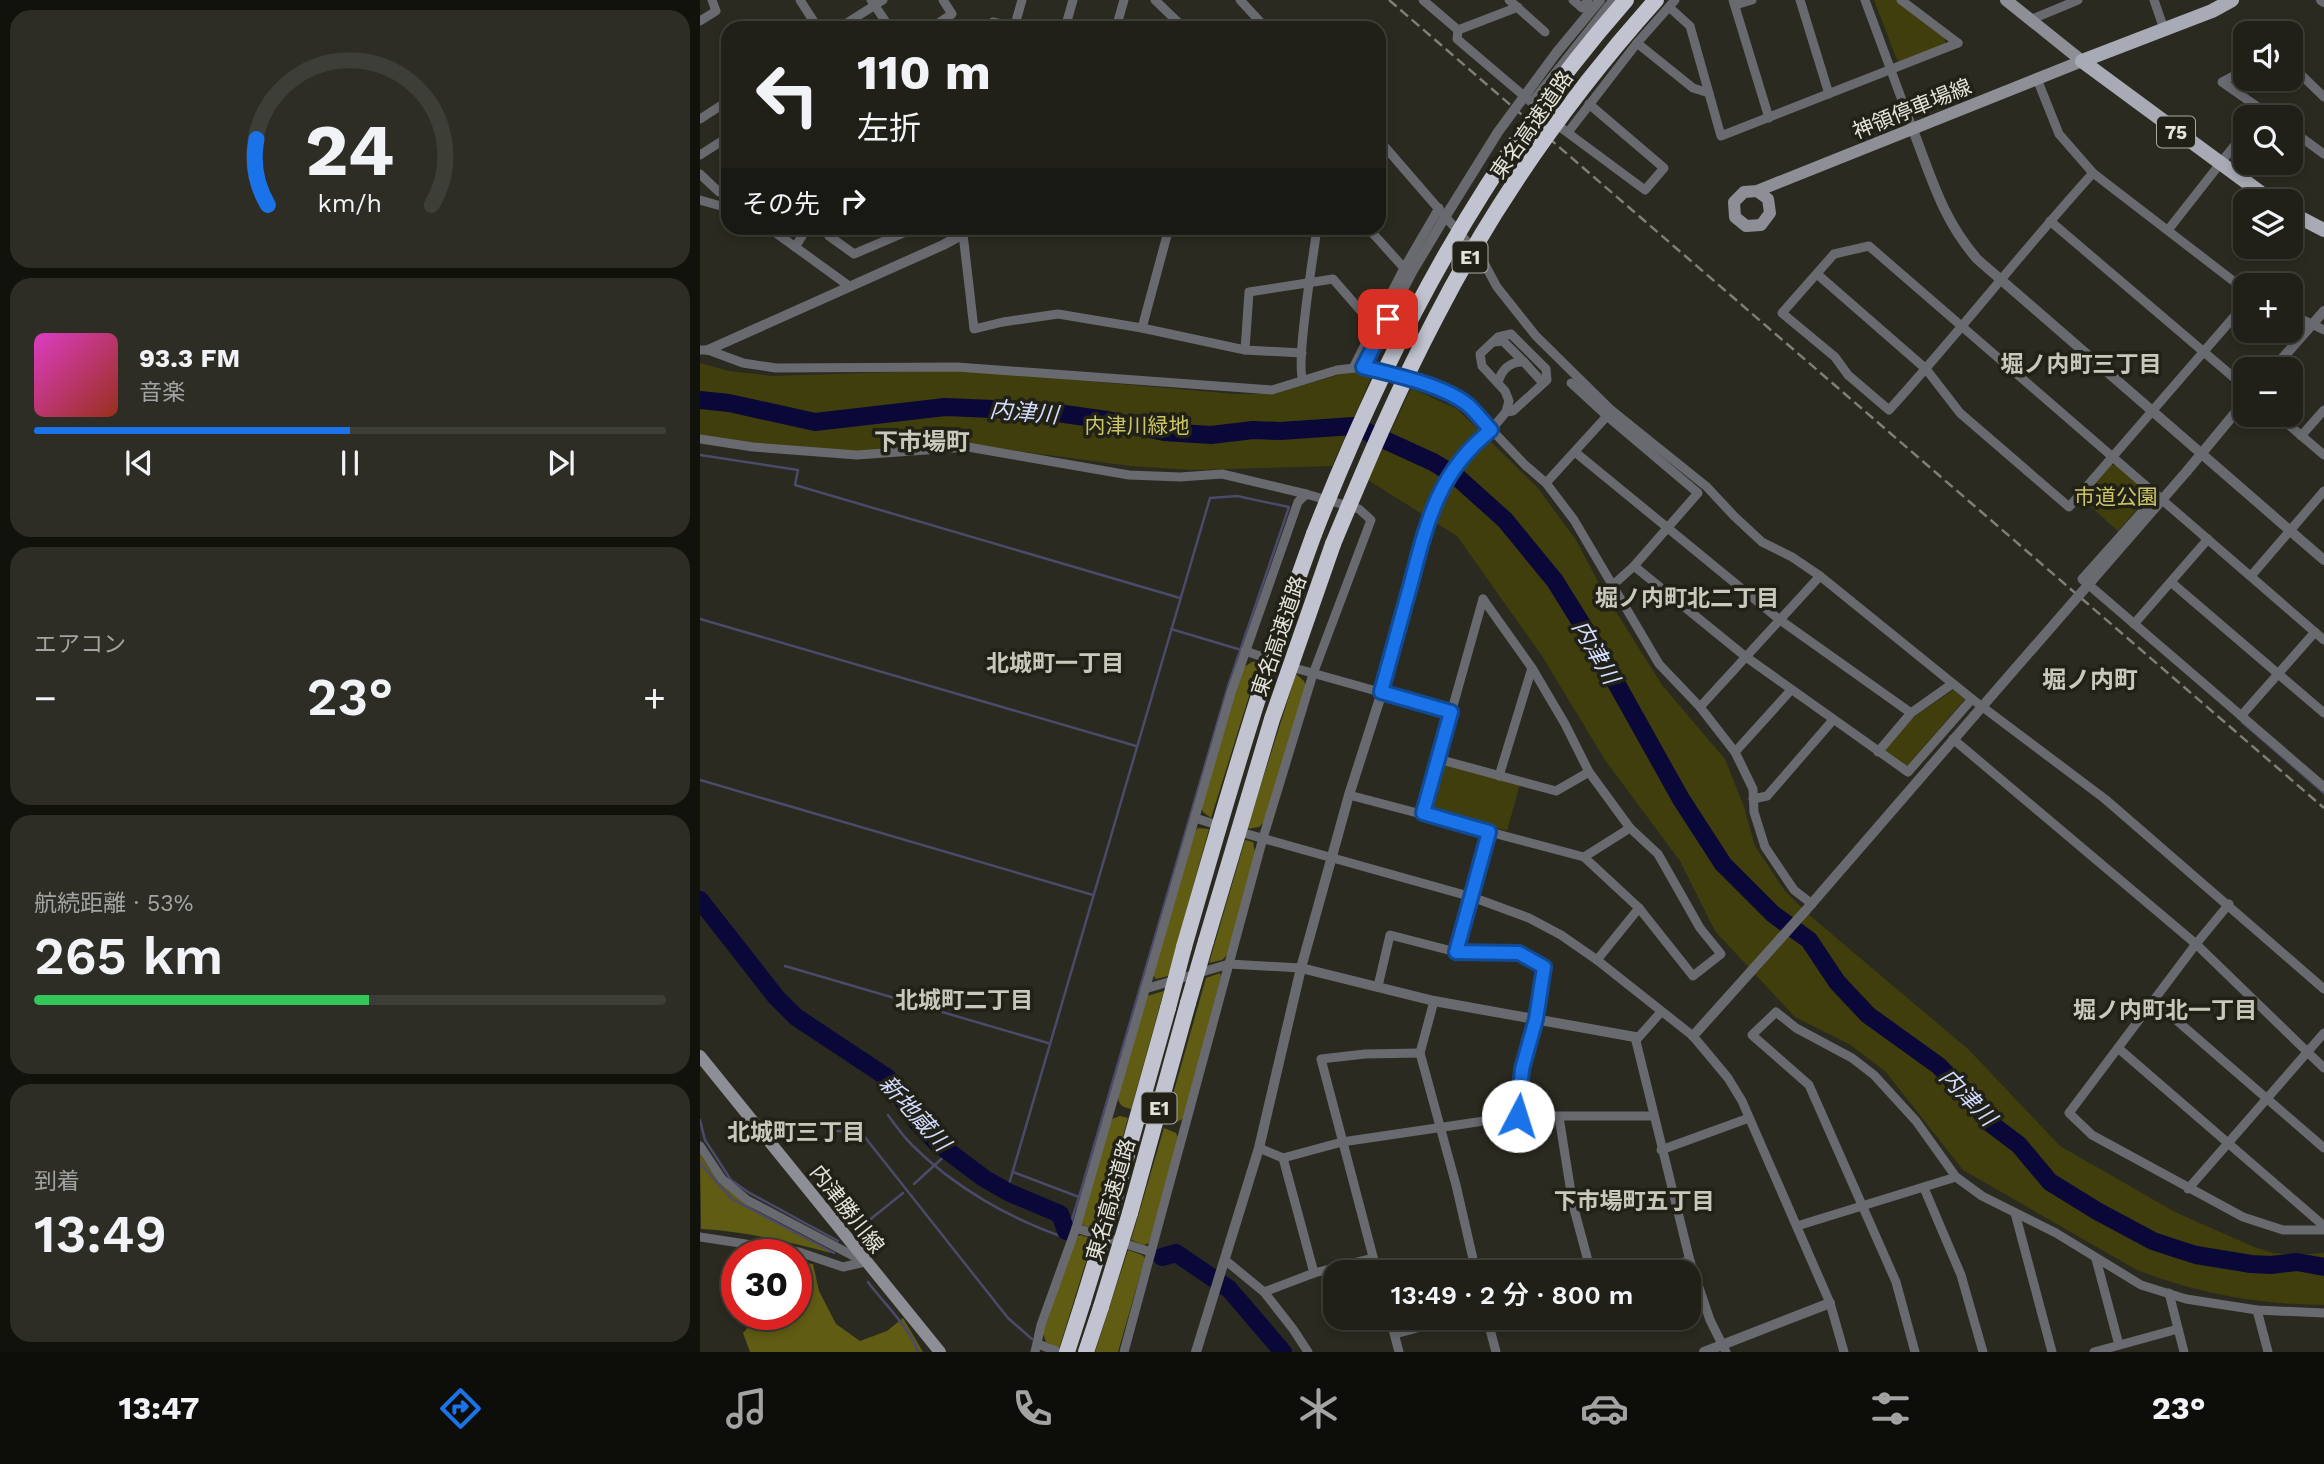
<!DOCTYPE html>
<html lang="ja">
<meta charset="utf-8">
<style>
:root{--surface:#202018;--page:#2d2d25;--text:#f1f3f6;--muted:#a2a3a2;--line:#3d3e37;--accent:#1a73e8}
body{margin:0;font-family:"Work Sans","Noto Sans JP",sans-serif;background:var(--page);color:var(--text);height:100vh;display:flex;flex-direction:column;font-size:26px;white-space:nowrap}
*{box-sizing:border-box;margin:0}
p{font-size:23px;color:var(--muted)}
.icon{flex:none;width:38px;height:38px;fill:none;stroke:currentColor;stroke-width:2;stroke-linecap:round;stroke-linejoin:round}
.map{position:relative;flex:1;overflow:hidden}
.details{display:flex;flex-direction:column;gap:10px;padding:10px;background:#12120d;width:700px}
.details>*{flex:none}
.guide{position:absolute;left:21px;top:21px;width:665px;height:214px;border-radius:21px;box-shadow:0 4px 10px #0003,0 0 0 2px var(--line);background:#202018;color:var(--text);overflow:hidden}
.tools{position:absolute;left:1533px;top:21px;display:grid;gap:14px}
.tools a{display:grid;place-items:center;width:70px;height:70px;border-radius:14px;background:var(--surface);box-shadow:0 4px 10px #0003,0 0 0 2px var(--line);font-size:35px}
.speed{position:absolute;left:21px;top:1239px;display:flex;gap:14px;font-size:35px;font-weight:700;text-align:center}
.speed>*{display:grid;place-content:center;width:91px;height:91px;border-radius:50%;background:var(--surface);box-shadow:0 4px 10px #0003,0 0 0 2px var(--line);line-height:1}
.speed .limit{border:10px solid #d22;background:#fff;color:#111}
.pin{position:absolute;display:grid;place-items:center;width:60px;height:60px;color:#fff;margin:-30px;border-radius:14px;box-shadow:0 4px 10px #0006}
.me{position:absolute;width:77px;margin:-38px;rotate:5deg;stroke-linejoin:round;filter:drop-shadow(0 0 5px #0008)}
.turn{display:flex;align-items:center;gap:24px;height:147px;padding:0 21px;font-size:32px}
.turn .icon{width:91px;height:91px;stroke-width:2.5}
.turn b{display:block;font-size:49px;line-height:60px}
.then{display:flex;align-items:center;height:66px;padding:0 21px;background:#0003;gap:14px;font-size:26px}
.big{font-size:52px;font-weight:600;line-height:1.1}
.details .widget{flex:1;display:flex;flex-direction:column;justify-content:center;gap:10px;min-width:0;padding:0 24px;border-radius:21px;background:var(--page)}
.details .dial{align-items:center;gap:0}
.dial svg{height:182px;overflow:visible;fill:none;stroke:var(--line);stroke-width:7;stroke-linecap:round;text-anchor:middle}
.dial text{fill:var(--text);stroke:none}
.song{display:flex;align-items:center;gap:21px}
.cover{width:84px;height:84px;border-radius:10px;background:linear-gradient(135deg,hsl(310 70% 55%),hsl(10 70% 35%))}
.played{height:7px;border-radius:4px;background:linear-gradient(90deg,var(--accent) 50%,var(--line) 50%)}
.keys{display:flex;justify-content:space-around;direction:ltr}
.heat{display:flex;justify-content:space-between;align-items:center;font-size:38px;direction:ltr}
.charge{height:10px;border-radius:5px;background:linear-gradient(90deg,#34c759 53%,var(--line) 0)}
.trip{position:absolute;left:623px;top:1260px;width:378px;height:70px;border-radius:21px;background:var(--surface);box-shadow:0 4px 10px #0003,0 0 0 2px var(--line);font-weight:600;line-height:70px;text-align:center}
.tabs{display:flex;height:112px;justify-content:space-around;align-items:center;background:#0d0d0a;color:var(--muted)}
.tabs .icon{width:49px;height:49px}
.tabs .current{color:var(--accent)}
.tabs b{font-size:32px;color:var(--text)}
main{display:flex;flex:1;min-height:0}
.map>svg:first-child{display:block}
.green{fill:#403e0c}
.forest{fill:#605c13}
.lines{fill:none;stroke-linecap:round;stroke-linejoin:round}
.stream{stroke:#4b4a6a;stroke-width:2.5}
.river{stroke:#0a0839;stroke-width:18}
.minor{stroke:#696a6f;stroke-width:9}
.tertiary{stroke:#696a6f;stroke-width:10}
.secondary{stroke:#8d8e96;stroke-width:12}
.primary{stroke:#a8aab5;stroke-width:14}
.motorway{stroke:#c1c4d0;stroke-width:16}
.rail{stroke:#7f7f77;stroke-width:2.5;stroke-dasharray:10 5;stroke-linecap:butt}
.tertiary-bridge{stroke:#696a6f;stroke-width:10}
.motorway-bridge{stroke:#c1c4d0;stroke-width:16}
.route-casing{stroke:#114b97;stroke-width:18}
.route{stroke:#1a73e8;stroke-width:12}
.labels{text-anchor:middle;stroke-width:7;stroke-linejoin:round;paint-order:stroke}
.shield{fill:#212117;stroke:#aaaaa2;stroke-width:2}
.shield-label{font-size:19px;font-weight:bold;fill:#e4e4dd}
.street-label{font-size:21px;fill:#e4e4dd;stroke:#212117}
.park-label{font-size:21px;fill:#cbc564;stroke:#212117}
.neighbourhood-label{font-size:23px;font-weight:bold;fill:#c8c8bb;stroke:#212117}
.water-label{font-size:23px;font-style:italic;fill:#d3dbfe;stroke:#212117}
.quarter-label{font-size:24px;font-weight:bold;fill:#c8c8bb;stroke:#212117}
</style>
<main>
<section class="details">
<div class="widget dial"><svg viewBox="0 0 100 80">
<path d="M14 69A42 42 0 1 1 86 69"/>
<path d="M14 69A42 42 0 0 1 9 40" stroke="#1a73e8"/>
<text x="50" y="56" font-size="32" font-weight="700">24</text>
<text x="50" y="72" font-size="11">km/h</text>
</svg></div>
<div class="widget">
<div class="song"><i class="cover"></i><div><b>93.3 FM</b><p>音楽</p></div></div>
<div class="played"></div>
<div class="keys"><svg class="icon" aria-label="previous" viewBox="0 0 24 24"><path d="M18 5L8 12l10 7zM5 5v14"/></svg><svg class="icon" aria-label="pause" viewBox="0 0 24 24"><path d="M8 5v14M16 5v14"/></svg><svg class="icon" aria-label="next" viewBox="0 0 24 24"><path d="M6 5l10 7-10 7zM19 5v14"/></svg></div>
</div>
<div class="widget"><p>エアコン</p>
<div class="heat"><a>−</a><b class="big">23°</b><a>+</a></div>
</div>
<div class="widget"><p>航続距離 · 53%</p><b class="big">265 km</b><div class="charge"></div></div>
<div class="widget"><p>到着</p><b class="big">13:49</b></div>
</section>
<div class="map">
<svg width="1624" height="1352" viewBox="0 0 1624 1352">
<rect width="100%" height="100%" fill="#2a2a20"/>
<g class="green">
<path d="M1174,0H1198L1245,38V45L1201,62L1197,60Z"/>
<path d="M0,363L29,371L72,376L257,370L535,394H573L652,371L672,376L632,466L493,470L430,466L266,444L149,452L62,445L0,436Z"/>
<path d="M711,388L757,409L837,487L876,540L903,591L962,685L1025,759L1044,807L1055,846L1085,891L1108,914L1269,1050L1360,1146L1475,1212L1554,1247L1573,1253L1597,1255L1624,1253V1305C1560,1305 1494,1293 1435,1269L1263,1170L1185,1071L1149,1044L1095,1017L1015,931L980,861L905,760L842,656L757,536L668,480Z"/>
<path d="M1411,465H1416L1447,492L1448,497L1418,531L1382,499Z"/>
<path d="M1253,690L1265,699L1208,765H1205L1186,751L1185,749L1211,719Z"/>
<path d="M742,763L820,784L807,831L732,810L730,807Z"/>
</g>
<g class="forest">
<path d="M560,661L511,818L503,812L501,805L542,668L552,662Z"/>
<path d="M596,674L604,681L606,687L564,822L559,827L547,829Z"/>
<path d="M498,828L509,829L468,976L456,979L453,975L493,833Z"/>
<path d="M545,840L553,842L555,852L528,954L522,960L509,963Z"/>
<path d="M520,973L521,976L484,1118L477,1122L466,1119L506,978Z"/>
<path d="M464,991L431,1109C423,1107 418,1105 418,1096L447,996Z"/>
<path d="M420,1116L428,1118L396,1230L380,1224L409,1126L412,1119Z"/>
<path d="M464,1128L476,1133L478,1138L449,1243L444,1245L431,1240Z"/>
<path d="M0,1154C29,1205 80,1223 129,1250L131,1253C88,1242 45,1231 1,1229Z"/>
<path d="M380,1235L393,1239L359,1349L346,1342L343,1333L374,1239Z"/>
<path d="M428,1250L442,1255L445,1258L418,1352H395Z"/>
<path d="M96,1262L113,1264L119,1291L136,1324L160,1341L187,1331L203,1318L223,1352H50L43,1333L60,1314H96Z"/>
</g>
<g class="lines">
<g class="stream">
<path d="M0,455L98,470L95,485L480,598"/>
<path d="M0,619L436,746"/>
<path d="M471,629L538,649"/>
<path d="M1542,722L1624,793"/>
<path d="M0,780L393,895"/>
<path d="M85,966L348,1043"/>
<path d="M188,1115C195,1125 203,1136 212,1145C254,1187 310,1219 366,1238L379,1197L313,1172"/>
<path d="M0,1120L5,1140L31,1180L48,1192L138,1241"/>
<path d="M132,1131H160L308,1318L332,1339"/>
<path d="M0,1163L32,1199L134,1253"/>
<path d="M214,1184L249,1152"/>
<path d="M307,1191L510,498L537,496L589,507L528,686L379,1197"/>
<path d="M162,1226L203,1193"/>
<path d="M168,1282C185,1305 208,1325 218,1352"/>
</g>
<g class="river">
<path d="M0,400L29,403L115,422L245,407L343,411L407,420L464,432L511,435L553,430L580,431L654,426L733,462L756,476L805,520L855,581L896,647L981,799L1023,864L1073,914L1109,940L1137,982L1168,1015L1239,1066L1269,1098L1290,1123L1319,1145L1350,1182L1397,1211L1453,1241L1471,1247L1496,1255L1551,1264L1571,1265L1597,1262L1624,1267"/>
<path d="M0,900L76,997L96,1017L188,1078L217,1122L237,1143L285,1179L310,1193L360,1214L366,1231"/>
<path d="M462,1257L476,1253L529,1289L583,1352"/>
</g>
<g class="minor">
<path d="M100,0L118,28"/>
<path d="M171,0L190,28"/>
<path d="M455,0L484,28"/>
<path d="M540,0L566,28"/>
<path d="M723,0L758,30L818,7"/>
<path d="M809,0L845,32"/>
<path d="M873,0L882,8L888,0"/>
<path d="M1033,0L1069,118"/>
<path d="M1100,0L1129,94"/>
<path d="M1165,0L1213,130"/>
<path d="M1201,0L1258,43"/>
<path d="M1454,0L1464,29"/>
<path d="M1035,5L1052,0"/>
<path d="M969,7L990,26L1021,136L1258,43"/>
<path d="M1330,20L1378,0"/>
<path d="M0,21L16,11L12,0"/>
<path d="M139,28L183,0"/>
<path d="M231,28L252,14L243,0"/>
<path d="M289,28L293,22L314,27"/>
<path d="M314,28L322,0"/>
<path d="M365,28L373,0"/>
<path d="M416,28L424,0"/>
<path d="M758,30L757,39L864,130L945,190L964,168L889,104"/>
<path d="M937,43L993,88L1009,93"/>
<path d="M1591,65L1624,97"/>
<path d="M1545,70L1522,82L1572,117"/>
<path d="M1337,79L1359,134L1393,173L1545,290"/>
<path d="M832,102L913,0"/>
<path d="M0,119L28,101"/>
<path d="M1591,130L1624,154"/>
<path d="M869,131L937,43L975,0"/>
<path d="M679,140L782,259L797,287L836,336L910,409L1007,487L1034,516L1062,542L1092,557L1120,576L1272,699L1405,799L1624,989"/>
<path d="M0,155L28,137"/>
<path d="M1393,173C1323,250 1259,333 1189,410L1148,375L1135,357L1082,313L1134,254L1169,246L1624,640"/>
<path d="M0,174L19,192L28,187"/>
<path d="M0,200L28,208"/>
<path d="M1350,221L1545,387"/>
<path d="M69,228L149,286"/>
<path d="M125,228L129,236L154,254L215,228"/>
<path d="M668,228L704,268"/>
<path d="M1468,230L1545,132"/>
<path d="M263,234L274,329L303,322L358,314L442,328L545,350L602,353"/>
<path d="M95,247L104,233L117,228"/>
<path d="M1117,274L1226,369L1260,413L1369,507L1545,304"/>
<path d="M1591,314L1624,330"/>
<path d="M442,328L469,228"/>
<path d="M794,342L803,341L824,362"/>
<path d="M0,350H8L43,363L76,368L257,367L572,390L637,370L663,367L720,382L752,396L767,404L825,465L846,483L874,520L959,664L1000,707L1035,752L1053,789L1054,812L1065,847L1094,890L1112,904"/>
<path d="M545,350L549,292L633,279L674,326"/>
<path d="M653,368L704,268L739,208"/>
<path d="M603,380C595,365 614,252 617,228"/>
<path d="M798,383C801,370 810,361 824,362L843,383"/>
<path d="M871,383L907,416L998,493L934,566L913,585"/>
<path d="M1577,415L1624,455"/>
<path d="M791,430L806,412L809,401L805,391L782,366L780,354L798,337L811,334L846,369L847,380L813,411L806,412"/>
<path d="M1601,436L1624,410"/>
<path d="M0,439L53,447L157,455L268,447L429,475L480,477L522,474L606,494"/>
<path d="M875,452L1080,620L1211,713"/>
<path d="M846,483L907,416"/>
<path d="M1457,495L1382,579L1624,787"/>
<path d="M934,566L1046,657L1208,772L1272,699"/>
<path d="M1551,576L1624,491"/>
<path d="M1472,583L1624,713"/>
<path d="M1434,624L1508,539"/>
<path d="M545,651L560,656"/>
<path d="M598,669L751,712"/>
<path d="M1000,707L1120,576"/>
<path d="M1541,716L1615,632"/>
<path d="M1253,739L1496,944L1624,1068"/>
<path d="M1035,752L1091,690"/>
<path d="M1178,752L1211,713L1252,684"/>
<path d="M738,759L856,791L889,772"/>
<path d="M799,776L832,668"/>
<path d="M649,795L884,857L939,908L993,976L1021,954L1000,928L958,854L930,828L889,772L865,724L832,668L783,599"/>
<path d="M1053,799L1067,796L1133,720"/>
<path d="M723,813L783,599"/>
<path d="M495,818L511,823"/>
<path d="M547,834L772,897L829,918L861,935L897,960L993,1036L1028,1078L1042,1101L1130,1303L1144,1352"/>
<path d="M884,857L930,828"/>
<path d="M1529,904L1496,944L1369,1113L1392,1135L1543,1217L1583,1230H1624"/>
<path d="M756,952L789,832"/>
<path d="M897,960L939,908"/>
<path d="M678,986L690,935L756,952H819L844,967L836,1019L822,1069L818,1116"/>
<path d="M445,989L529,964L601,968"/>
<path d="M1453,1000L1624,1148"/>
<path d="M734,1001L720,1053L756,1185L776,1272"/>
<path d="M935,1037L990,1261L1010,1320L1026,1352"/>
<path d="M937,1039L961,1012"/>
<path d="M1418,1048L1624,1226"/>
<path d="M859,1117L873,1205L891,1272"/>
<path d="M0,1146L22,1179L47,1200L163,1261"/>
<path d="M559,1148L583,1158L642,1142L818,1116H953"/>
<path d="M961,1150L1049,1118"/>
<path d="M583,1158L614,1273"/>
<path d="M1224,1188L1261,1275L1283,1352"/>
<path d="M1488,1189L1624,1033"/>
<path d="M1315,1213L1352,1352"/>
<path d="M1097,1226L1256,1177"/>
<path d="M376,1228L451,1252"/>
<path d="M0,1237L99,1252L143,1267L165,1262"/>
<path d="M1396,1259L1419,1345"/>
<path d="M525,1260L564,1292L593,1329L608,1352"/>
<path d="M677,1272L621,1059L665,1054L720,1053"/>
<path d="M924,1272L990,1261"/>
<path d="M564,1292L614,1273L673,1258"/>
<path d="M1469,1293L1484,1352"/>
<path d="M1557,1310L1568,1352"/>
<path d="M690,1318L699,1352"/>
<path d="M787,1318L796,1352"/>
<path d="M695,1334L755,1318"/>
<path d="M338,1344L356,1351"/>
<path d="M335,1352L341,1325L376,1228L531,693L598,502L606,494L659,509L671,520L613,674L563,838L424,1352"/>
<path d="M1215,1352L1196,1282L1109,1085L1052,1035L1076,1012L1096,1028L1152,1058L1174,1075L1216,1121L1256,1177L1282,1196L1356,1233L1441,1285L1486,1299L1557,1310L1624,1313"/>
<path d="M1394,1352L1478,1329"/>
</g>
<g class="tertiary">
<path d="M1621,0L1624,2"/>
<path d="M857,52L900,0"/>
<path d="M1213,130C1232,179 1242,218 1277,259L1624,560"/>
<path d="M8,350L243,245L263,234L262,228"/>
<path d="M663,367L712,272L742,222"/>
<path d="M1573,369L1624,311"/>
<path d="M1487,471L1545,401"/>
<path d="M601,968L734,1001L935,1037"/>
<path d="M993,1036L1107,909L1274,716"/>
<path d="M496,1352L559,1148L601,968L649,795L682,692L728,519L755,466L780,439L791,430"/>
<path d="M1004,1352L1130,1303"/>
</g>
<g class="secondary">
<path d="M1057,191L1068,199L1070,213L1061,225L1046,226L1035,217L1034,202L1044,192L1057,191L1382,61L1306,0"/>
<path d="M0,1056L240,1352"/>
</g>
<g class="primary">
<path d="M1382,61L1572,201"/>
<path d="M1382,61L1512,11L1532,0"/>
<path d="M1591,213L1624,230"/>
</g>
<g class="motorway">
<path d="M506,941L572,719L633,544"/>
<path d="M484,947C524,808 564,670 614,534"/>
<path d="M412,1208L468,1008"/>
<path d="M430,1213L488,1003"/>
<path d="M367,1352L383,1302"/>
<path d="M386,1352L401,1307"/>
</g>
<path class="rail" d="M689,0L1624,808"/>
<g class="tertiary-bridge">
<path d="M742,222L798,132L857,52"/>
<path d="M1274,716L1487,471"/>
</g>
<g class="motorway-bridge">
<path d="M614,534C690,340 787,158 926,0"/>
<path d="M633,544C665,467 697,391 736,317C794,204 871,95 956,0"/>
<path d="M488,1003L506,941"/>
<path d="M468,1008L484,947"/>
<path d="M383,1302L412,1208"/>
<path d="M401,1307L430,1213"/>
</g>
</g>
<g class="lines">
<defs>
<path id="route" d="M688,319L663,367C694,375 744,385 768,405C776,412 783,422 791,430C738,472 727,522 711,583C701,620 691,656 681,692L751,712L723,813L789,832L756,952L819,953L844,967L836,1019L822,1069L818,1116"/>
</defs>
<use href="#route" class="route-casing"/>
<use href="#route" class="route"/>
</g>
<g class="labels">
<g class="shield">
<rect x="1457" y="116.5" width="38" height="31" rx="5"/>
<rect x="752.5" y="241.5" width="35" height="31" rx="5"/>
<rect x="441.5" y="1092.5" width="35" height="31" rx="5"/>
</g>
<g class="shield-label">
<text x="1476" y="139">75</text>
<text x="770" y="264">E1</text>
<text x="459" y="1115">E1</text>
</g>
<g class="street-label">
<text transform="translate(1212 109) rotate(-22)" y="7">神領停車場線</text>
<text transform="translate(832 125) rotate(-55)" y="7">東名高速道路</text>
<text transform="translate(579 636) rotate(-71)" y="7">東名高速道路</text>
<text transform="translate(411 1200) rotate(-74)" y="7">東名高速道路</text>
<text transform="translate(147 1209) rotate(52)" y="7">内津勝川線</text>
</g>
<g class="park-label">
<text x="437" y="433">内津川緑地</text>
<text x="1416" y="504">市道公園</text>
</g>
<g class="neighbourhood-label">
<text x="1381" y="372">堀ノ内町三丁目</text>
<text x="987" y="606">堀ノ内町北二丁目</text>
<text x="355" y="671">北城町一丁目</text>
<text x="264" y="1008">北城町二丁目</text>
<text x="1465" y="1018">堀ノ内町北一丁目</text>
<text x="96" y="1140">北城町三丁目</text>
<text x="934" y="1209">下市場町五丁目</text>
</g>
<g class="water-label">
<text transform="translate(324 412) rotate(5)" y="8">内津川</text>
<text transform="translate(896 652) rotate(60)" y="8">内津川</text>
<text transform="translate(1268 1097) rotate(46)" y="8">内津川</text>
<text transform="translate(215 1113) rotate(48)" y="8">新地蔵川</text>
</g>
<g class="quarter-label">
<text x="222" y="450">下市場町</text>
<text x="1390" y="688">堀ノ内町</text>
</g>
</g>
</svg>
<div class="tools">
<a><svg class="icon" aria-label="sound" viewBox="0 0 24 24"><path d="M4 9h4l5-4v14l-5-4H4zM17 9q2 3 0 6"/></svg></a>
<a><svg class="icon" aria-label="search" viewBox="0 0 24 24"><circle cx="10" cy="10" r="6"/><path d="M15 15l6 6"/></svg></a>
<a><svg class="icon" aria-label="layers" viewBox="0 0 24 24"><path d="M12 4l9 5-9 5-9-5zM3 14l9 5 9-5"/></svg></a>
<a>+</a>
<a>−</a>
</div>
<div class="speed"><div class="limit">30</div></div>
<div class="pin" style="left:688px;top:319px;background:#d93025"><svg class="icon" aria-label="arrive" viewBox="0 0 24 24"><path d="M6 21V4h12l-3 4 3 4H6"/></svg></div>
<svg class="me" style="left:818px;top:1116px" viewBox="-20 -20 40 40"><circle r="19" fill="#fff"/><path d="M0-13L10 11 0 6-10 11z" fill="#1a73e8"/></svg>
<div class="trip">13:49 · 2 分 · 800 m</div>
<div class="guide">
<div class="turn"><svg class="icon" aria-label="left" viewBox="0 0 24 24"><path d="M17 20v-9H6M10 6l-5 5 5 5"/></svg><div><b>110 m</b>左折</div></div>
<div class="then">その先<svg class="icon" aria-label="right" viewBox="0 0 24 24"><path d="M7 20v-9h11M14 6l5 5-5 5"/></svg></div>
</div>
</div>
</main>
<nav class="tabs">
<b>13:47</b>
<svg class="icon current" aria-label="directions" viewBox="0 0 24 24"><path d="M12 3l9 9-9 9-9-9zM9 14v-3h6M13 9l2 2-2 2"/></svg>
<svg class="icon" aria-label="music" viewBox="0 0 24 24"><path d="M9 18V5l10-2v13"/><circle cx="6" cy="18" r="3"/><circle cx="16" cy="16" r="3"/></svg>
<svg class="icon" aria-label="phone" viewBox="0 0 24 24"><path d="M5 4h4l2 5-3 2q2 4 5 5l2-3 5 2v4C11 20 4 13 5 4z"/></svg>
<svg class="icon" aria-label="climate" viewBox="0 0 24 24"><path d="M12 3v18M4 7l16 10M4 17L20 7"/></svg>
<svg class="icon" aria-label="car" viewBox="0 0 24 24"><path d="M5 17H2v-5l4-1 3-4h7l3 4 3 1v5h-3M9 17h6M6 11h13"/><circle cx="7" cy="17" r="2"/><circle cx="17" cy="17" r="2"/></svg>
<svg class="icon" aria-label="filters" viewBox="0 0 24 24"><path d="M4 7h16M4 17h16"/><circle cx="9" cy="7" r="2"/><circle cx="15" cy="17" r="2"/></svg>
<b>23°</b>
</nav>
